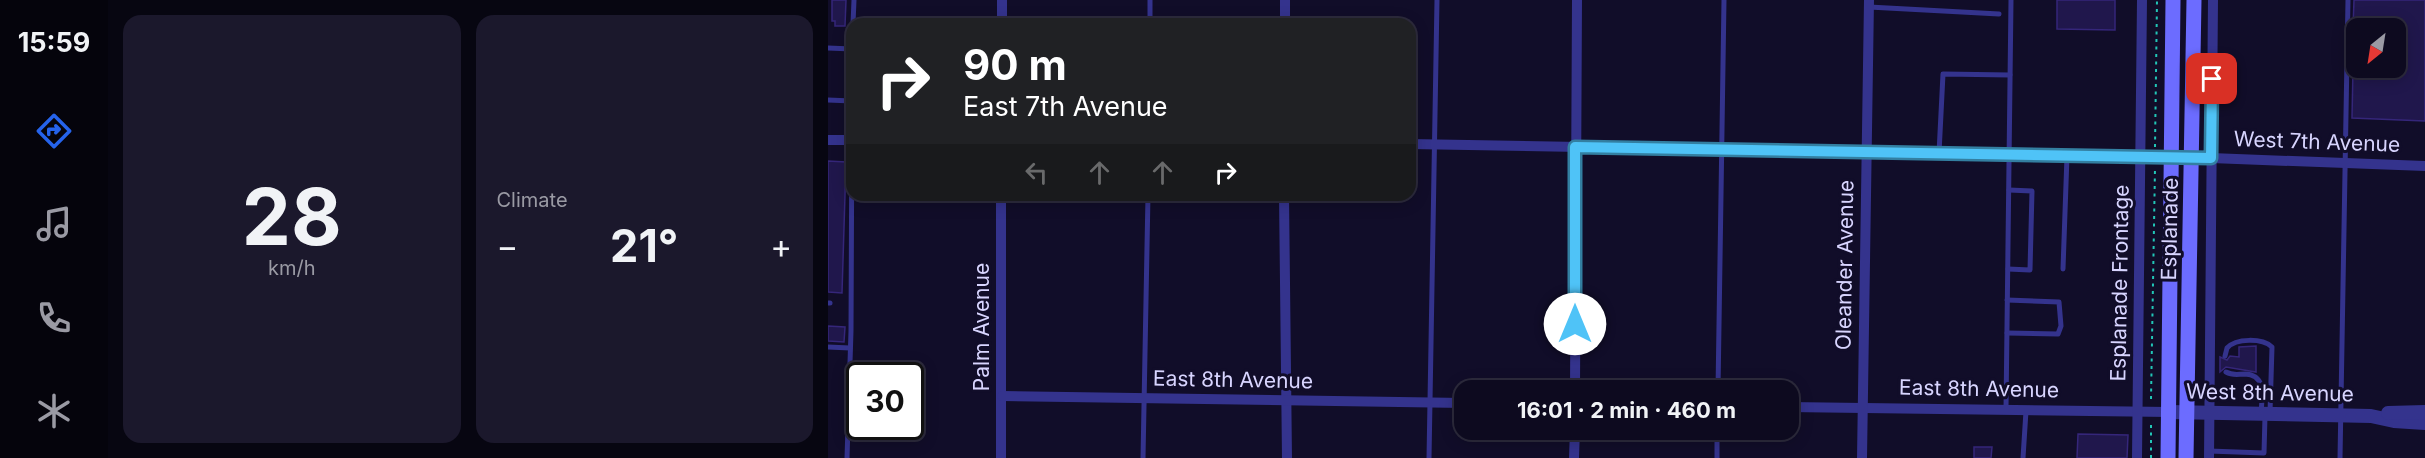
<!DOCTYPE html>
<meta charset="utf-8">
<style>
:root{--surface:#0d0a1f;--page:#1b182c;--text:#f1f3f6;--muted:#9a9aa4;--line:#2d2b3d;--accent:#2563eb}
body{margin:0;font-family:Inter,sans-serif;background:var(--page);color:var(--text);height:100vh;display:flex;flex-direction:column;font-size:22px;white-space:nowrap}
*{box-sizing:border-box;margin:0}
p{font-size:20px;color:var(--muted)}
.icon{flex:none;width:33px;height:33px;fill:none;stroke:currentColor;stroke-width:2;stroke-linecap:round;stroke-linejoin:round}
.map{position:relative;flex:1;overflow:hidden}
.sheet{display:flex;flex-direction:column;gap:15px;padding:15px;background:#070611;width:720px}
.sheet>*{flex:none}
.hud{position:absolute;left:18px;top:18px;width:570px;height:183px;border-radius:18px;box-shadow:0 3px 15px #0003,0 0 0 2px var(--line);background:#202124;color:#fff;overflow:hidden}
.needle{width:39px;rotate:210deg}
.controls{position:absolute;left:1518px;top:18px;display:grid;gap:12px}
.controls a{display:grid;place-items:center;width:60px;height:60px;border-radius:12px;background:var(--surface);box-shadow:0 3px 15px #0003,0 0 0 2px var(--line);font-size:30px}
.speed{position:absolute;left:18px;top:362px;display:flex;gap:12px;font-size:30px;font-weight:700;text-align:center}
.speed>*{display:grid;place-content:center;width:78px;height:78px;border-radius:50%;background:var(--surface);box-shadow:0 3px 15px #0003,0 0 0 2px var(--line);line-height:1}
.speed .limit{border:3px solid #111;border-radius:9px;background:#fff;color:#111}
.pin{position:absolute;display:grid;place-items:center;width:51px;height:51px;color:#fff;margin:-26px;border-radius:12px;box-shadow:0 3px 9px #0006}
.me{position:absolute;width:66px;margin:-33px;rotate:0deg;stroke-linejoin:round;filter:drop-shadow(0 0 4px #0008)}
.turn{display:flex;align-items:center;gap:21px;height:126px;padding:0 18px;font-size:27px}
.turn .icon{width:78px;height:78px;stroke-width:2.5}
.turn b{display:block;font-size:42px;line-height:51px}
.lanes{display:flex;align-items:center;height:57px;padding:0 18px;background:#0003;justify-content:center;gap:30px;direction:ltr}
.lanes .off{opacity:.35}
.big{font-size:45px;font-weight:700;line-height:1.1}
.sheet .card{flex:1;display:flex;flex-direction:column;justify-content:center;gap:9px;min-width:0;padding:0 21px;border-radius:18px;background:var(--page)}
.sheet .dial{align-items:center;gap:0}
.dial b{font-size:78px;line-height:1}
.heat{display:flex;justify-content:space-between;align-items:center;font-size:33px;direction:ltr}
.sheet .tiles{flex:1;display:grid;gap:15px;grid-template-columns:repeat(2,1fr)}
.trip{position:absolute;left:626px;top:380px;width:345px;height:60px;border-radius:18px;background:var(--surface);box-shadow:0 3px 15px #0003,0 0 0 2px var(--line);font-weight:700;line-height:60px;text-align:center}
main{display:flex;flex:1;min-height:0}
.dock{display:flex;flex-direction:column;width:108px;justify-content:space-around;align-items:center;background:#05040c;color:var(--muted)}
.dock .icon{width:42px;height:42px}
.dock .active{color:var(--accent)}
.dock b{font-size:27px;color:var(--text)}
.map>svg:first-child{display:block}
.building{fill:#20174c;stroke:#35267a;stroke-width:1.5}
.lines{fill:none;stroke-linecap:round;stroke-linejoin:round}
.path{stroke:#22c6b7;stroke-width:2;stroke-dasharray:3 4.5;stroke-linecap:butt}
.service{stroke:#34338d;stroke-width:5}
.minor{stroke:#34338d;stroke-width:10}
.tertiary{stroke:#34338d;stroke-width:14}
.secondary{stroke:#6c6cff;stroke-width:15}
.route-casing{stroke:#337fa1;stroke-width:15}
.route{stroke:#4fc3f7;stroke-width:10}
.labels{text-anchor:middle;stroke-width:6;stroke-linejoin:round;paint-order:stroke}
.street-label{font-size:21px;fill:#d8d5ff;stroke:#110d29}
</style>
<main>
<nav class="dock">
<b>15:59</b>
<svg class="icon active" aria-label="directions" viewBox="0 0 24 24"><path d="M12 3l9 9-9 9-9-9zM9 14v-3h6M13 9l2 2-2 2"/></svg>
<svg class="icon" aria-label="music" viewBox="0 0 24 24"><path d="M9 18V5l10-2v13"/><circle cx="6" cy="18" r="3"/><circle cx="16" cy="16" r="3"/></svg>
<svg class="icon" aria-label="phone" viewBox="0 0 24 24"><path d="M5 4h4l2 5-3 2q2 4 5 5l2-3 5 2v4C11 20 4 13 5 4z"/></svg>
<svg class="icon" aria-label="climate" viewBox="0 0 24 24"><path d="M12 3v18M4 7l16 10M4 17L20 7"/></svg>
</nav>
<section class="sheet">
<div class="tiles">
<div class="card dial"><b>28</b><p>km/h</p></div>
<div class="card"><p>Climate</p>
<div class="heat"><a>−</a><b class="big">21°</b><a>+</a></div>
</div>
</div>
</section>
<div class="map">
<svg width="1597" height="458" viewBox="0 0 1597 458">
<rect width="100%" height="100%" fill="#110d29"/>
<g class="building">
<path d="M4,0H18L17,26H7V21H4Z"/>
<path d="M1229,0H1287V30L1229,29Z"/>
<path d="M1526,0H1597V121L1524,118L1525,68H1568V28H1525Z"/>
<path d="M0,161L18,162L14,293L0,292Z"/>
<path d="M0,326L17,327L16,342L0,341Z"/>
<path d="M1428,346V372L1398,367L1392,372V357L1399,360L1402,356L1411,357V347Z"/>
<path d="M1250,434L1300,435L1299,458H1249Z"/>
<path d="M1146,447H1164L1163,458H1146Z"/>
</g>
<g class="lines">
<g class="path">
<path d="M1327,147L1329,0"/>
<path d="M1323,399L1327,168"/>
<path d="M1323,458V423"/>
</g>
<g class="service">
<path d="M1041,7L1171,14"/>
<path d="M25,24L26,0"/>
<path d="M322,24V0"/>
<path d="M0,48L24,49"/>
<path d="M0,100L24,101"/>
<path d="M1111,153L1115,74L1182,75"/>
<path d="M1180,269L1202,270L1204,191L1181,190"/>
<path d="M1235,269L1239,156"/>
<path d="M0,303H2"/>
<path d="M1179,333L1230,334L1233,326L1231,302L1179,300"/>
<path d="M0,347L22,348"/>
<path d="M1397,356L1399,348C1408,338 1434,338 1444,347L1442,412"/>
<path d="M1398,372C1405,376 1410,374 1417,374C1439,375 1434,397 1433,413"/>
<path d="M890,390L896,0"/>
<path d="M1178,409L1183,0"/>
<path d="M1381,451L1436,453L1437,416"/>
<path d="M19,458L23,331L24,104"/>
<path d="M315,458L320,195"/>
<path d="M601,458L609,0"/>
<path d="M889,458V429"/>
<path d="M1195,458L1198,411"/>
<path d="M1512,458L1520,0"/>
</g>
<g class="minor">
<path d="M174,24V0"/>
<path d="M457,24V0"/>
<path d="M0,140H24"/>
<path d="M582,144L1383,158L1597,166"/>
<path d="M173,195V458"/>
<path d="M456,195L459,458"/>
<path d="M747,390L749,0"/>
<path d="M174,396L636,403"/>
<path d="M960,407L1341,412"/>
<path d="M746,458L747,429"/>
<path d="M1034,458L1041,0"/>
<path d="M1309,458L1314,0"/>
<path d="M1381,458L1385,0"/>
</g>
<g class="tertiary">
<path d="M1341,412L1543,416L1566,421L1597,423"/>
<path d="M1560,413L1597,412"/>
</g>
<g class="secondary">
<path d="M1340,458L1345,0"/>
<path d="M1358,458L1366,0"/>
</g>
</g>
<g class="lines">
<defs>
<path id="route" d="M747,324V147L1383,158L1384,79"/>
</defs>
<use href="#route" class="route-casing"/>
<use href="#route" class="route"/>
</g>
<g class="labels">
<g class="street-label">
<text transform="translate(1489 142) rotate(2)" y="7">West 7th Avenue</text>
<text transform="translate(1342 229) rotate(-89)" y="7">Esplanade</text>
<text transform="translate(1017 265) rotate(-89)" y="7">Oleander Avenue</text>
<text transform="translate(1292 283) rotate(-89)" y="7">Esplanade Frontage</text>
<text transform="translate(154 327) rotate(-90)" y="7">Palm Avenue</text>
<text transform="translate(405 380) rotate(1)" y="7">East 8th Avenue</text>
<text transform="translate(1151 389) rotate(1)" y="7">East 8th Avenue</text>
<text transform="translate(1442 393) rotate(1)" y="7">West 8th Avenue</text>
</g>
</g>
</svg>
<div class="controls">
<a><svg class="needle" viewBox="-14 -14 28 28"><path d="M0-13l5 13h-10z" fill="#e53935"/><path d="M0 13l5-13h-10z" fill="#9a9aa4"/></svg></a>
</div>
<div class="speed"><div class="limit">30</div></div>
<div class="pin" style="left:1384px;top:79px;background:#d93025"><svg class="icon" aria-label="arrive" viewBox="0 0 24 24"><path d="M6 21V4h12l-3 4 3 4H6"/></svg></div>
<svg class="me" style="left:747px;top:324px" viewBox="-20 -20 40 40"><circle r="19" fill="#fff"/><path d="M0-13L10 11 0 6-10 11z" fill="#4fc3f7"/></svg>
<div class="trip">16:01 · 2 min · 460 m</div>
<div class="hud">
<div class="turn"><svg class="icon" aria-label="right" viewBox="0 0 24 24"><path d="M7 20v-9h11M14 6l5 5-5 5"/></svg><div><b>90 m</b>East 7th Avenue</div></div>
<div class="lanes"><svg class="icon off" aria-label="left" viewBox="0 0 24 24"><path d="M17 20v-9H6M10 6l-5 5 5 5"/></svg><svg class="icon off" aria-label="ahead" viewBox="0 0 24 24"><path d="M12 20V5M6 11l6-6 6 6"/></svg><svg class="icon off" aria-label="ahead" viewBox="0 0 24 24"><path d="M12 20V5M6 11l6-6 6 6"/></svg><svg class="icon" aria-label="right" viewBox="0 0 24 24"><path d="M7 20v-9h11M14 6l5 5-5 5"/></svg></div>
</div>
</div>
</main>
